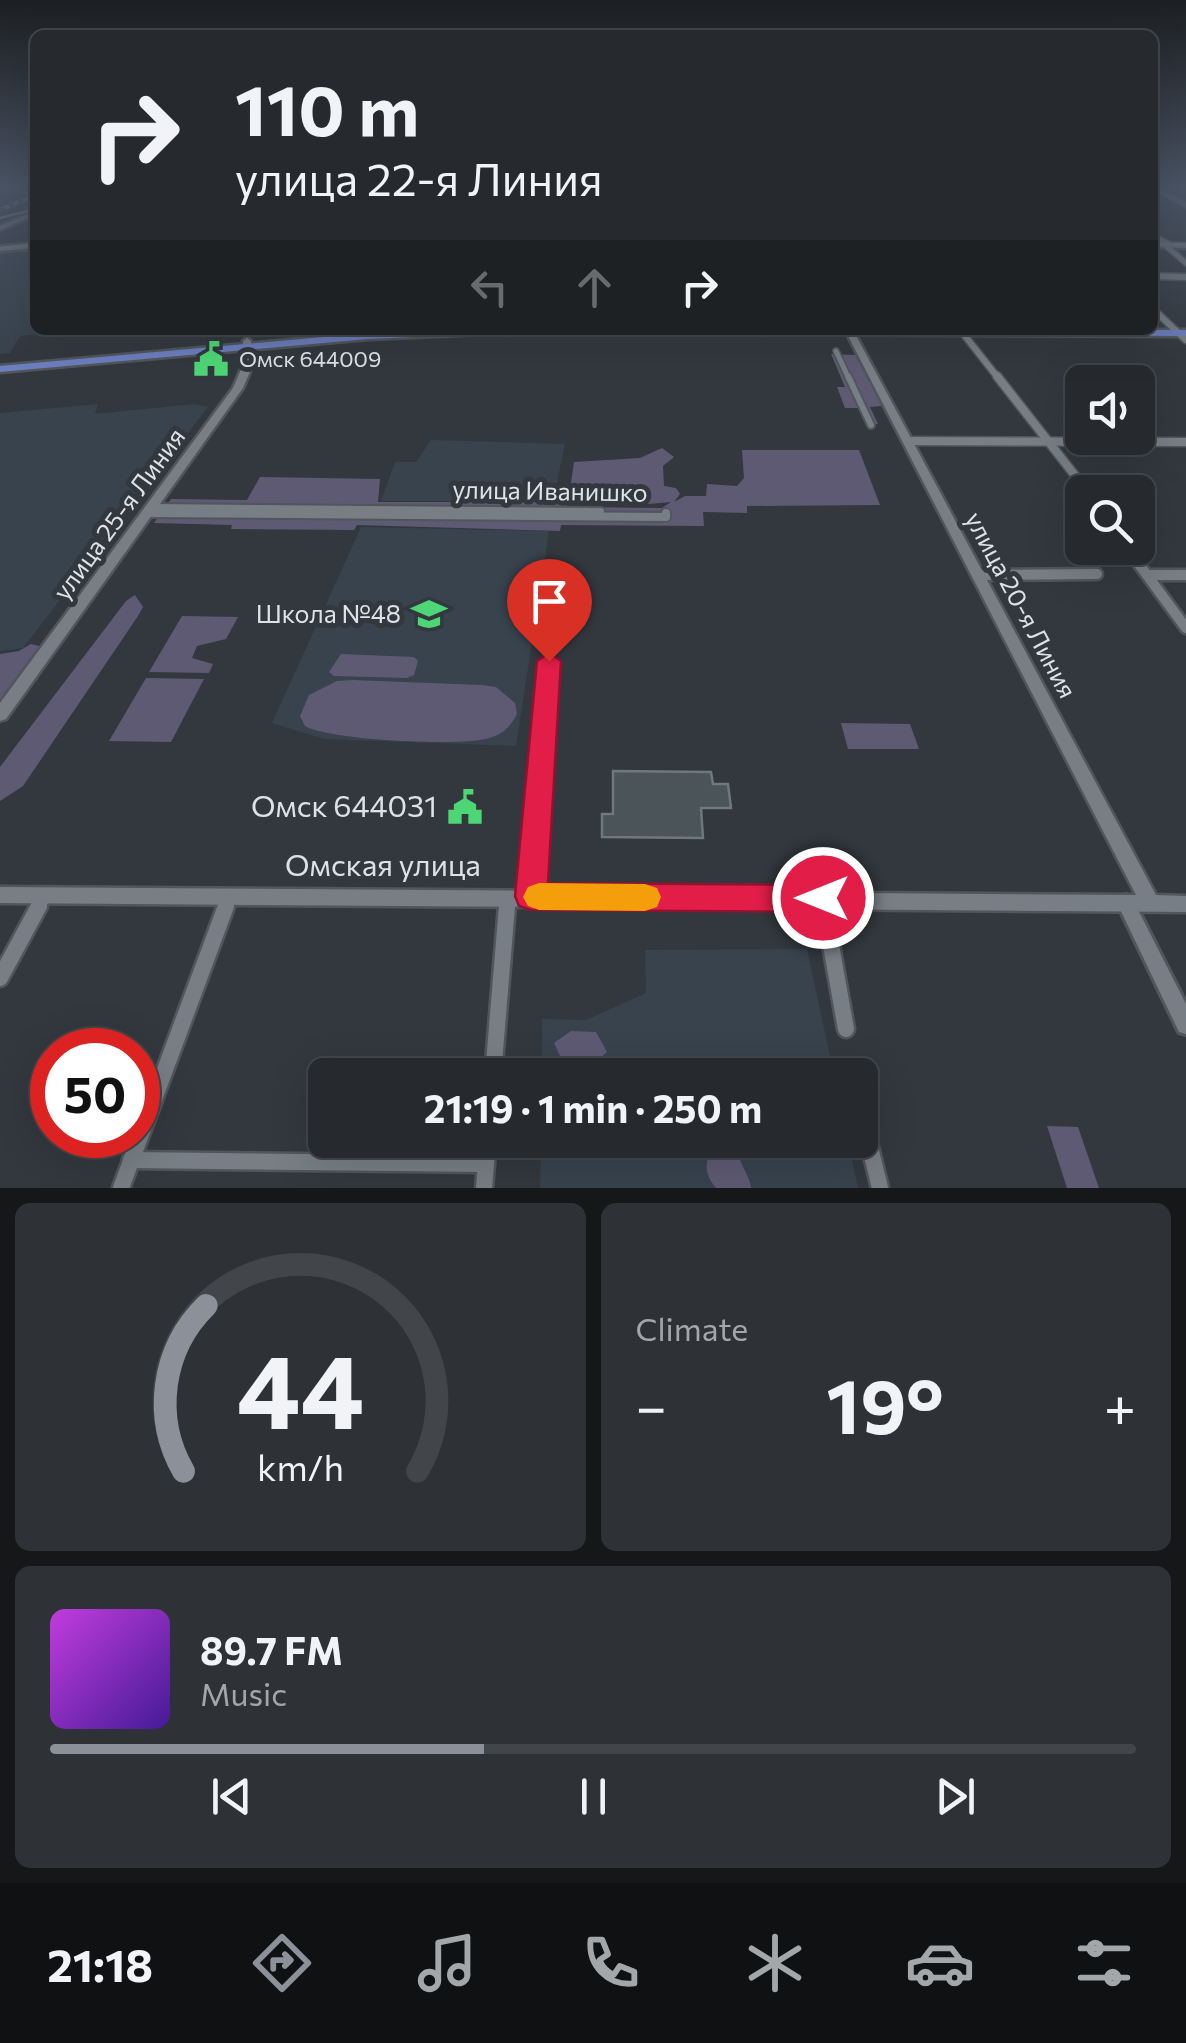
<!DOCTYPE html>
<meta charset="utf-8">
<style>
:root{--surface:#262a2e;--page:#2e3236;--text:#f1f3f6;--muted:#a4a7aa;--line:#42464a;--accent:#8c9099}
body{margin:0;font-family:Commissioner,sans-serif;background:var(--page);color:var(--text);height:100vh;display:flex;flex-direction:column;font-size:38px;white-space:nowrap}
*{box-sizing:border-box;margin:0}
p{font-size:32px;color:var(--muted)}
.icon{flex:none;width:55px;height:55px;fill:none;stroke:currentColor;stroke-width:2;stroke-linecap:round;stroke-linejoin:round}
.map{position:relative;height:1188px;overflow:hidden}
.panel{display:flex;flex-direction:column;gap:15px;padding:15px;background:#151719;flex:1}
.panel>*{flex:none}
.top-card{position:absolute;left:30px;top:30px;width:1128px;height:305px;border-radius:15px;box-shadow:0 10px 40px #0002,0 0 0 2px var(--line);background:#262a2e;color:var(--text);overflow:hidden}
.controls{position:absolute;left:1065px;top:365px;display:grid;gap:20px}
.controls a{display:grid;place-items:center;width:90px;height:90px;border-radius:15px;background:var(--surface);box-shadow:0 10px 40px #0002,0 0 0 2px var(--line);font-size:50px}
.speed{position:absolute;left:30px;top:1028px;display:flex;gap:20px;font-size:50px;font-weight:700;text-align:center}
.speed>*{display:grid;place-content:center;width:130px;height:130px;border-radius:50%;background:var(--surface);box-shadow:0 10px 40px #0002,0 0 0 2px var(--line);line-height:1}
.speed .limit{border:15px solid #d22;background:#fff;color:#111}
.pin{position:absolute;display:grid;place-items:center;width:85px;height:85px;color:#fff;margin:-102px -42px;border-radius:50% 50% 50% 0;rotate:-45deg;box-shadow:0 0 10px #0007}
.pin .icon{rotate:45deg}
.me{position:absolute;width:110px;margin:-55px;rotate:270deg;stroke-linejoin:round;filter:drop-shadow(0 0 8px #0008)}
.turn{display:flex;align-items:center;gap:35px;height:210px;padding:0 40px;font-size:45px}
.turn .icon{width:130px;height:130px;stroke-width:2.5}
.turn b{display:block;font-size:70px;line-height:85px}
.lanes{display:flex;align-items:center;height:95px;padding:0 40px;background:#0003;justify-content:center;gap:50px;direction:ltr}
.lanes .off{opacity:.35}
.big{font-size:75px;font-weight:700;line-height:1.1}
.panel .widget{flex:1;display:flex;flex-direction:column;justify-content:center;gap:15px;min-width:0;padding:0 35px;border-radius:15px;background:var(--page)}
.panel .dial{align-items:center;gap:0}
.dial svg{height:260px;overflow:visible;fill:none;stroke:var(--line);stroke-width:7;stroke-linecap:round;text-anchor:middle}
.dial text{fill:var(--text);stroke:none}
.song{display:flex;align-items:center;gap:30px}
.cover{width:120px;height:120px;border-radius:15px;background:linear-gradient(135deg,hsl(290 70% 55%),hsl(260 70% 35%))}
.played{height:10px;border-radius:5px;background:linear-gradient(90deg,var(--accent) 40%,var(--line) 40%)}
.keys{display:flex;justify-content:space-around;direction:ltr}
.heat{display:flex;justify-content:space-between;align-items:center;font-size:55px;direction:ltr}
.panel .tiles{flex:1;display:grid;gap:15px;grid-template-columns:1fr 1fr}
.widget:last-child{grid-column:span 2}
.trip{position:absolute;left:308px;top:1058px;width:570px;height:100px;border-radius:15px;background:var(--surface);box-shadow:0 10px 40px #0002,0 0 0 2px var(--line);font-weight:700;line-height:100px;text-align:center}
.dock{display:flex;height:160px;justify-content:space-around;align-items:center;background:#0f1112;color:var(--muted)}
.dock .icon{width:70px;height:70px}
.dock .active{color:var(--accent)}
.dock b{font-size:45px;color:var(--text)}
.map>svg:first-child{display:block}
.built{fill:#38434e}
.green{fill:#5e5a74}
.building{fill:#4b5559;stroke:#6e787d;stroke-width:2.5}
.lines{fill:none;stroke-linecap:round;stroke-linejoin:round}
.pedestrian-far2-casing{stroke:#50565b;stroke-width:8}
.pedestrian-far1-casing{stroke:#50565b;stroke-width:10}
.pedestrian-casing{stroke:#50565b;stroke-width:12}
.minor-far5-casing{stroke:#50565b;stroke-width:8}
.minor-far4-casing{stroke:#50565b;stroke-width:9}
.minor-far3-casing{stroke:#50565b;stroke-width:11}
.minor-far2-casing{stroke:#50565b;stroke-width:15}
.minor-far1-casing{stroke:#50565b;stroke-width:18}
.minor-casing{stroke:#50565b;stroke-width:21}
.tertiary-casing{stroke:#50565b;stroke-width:6}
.secondary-casing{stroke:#50565b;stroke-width:5}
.primary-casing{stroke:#50565b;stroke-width:5}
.pedestrian-far2{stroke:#777e85;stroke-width:5}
.pedestrian-far1{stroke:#777e85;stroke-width:6}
.pedestrian{stroke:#777e85;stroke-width:8}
.minor-far5{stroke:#777e85;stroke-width:5}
.minor-far4{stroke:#777e85;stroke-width:6}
.minor-far3{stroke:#777e85;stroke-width:8}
.minor-far2{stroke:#777e85;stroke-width:10}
.minor-far1{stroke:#777e85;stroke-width:12}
.minor{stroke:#777e85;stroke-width:16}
.tertiary{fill:#777e85;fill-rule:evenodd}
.secondary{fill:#777e85;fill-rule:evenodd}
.primary{fill:#6c7ebe;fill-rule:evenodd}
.tram{stroke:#82878c;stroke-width:2.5}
.rail-casing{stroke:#82878c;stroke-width:4}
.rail{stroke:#32383e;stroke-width:2.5;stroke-dasharray:5;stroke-linecap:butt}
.route{fill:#e11d48;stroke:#92132f;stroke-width:2.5}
.slow{fill:#f59e0b}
.labels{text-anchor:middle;stroke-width:10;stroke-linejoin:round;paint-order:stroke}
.far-poi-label{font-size:22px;fill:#dee2e6;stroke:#32383e;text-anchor:start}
.street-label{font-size:25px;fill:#dee2e6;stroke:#32383e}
.poi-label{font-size:25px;fill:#dee2e6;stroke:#32383e;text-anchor:end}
.near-poi-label{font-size:30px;fill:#dee2e6;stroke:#32383e;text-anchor:end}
.near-street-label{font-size:30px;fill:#dee2e6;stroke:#32383e}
</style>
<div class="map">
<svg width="1186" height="1188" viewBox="0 0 1186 1188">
<rect width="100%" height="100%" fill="#32383e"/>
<g class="built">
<path d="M35,248V330H78L20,336L10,353L0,354V251Z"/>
<path d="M98,404L95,414L194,404L208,407L23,648L0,651V413Z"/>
<path d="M431,440L565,444L553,501H381L395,462H416Z"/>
<path d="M361,527L549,531L516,746L324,739L272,723Z"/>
<path d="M807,949L834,1075H542V1019L586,1020L646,993L645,950Z"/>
<path d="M541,1140H848L858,1188H540Z"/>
</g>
<g class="green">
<path d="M831,354L856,355L882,406L870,407L878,424H866L859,408H845L837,387H845Z"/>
<path d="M662,448L674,457L663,466L664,486L676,488L680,494L674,502L685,496H706L707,484L737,486L744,478L742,450H859L880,505L747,506V513L703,512L704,526L561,525L560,531L357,525L354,530L231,529L232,525L154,523L171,499L247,500L260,477L380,479L378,502H558L570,507L662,508L671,502L625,506L568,504L574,462L640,458Z"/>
<path d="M135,595L143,607L138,616L23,786L0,801V767L126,601Z"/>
<path d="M182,616L238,617L226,639L197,646L192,658L213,664L209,673L149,672Z"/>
<path d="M31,644L43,647L0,705V654L19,651Z"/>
<path d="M341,654L414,657L418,661L414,675L407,678L334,676L329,672Z"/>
<path d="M146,678L204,679L171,742L109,741Z"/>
<path d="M353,680L481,685L496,687L515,703L517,714C511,726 503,734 489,738C463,747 327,740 305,726L300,716L309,695L337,681Z"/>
<path d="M841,723L910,724L919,749H848Z"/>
<path d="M571,1031L596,1032L607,1052L590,1067L588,1075H569L554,1043Z"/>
<path d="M1047,1126L1078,1127L1099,1188H1067Z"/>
<path d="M718,1141L738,1153C741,1167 749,1174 751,1188H716C702,1171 706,1161 714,1142Z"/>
</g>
<path class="building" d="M613,771L711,772L713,784H728L731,808H701L703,838L602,837V814H613Z"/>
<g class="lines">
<defs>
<path id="pedestrian-far2" d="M836,351L849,379"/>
<g id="pedestrian-far1">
<path d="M848,376L871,425"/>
<path d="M152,507L601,511"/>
<path d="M148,513L418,515"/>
</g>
<path id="pedestrian" d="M148,513L666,517V513"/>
<g id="minor-far5">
<path d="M1153,187L1186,205"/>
<path d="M1152,235L1170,245"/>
<path d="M1165,245L1186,263"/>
</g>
<g id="minor-far4">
<path d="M1152,276L1186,277"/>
<path d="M1152,308L1186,340"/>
<path d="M966,330L965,336L999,379"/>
</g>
<g id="minor-far3">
<path d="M997,376L1088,492"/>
<path d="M907,441L1186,442"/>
</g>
<g id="minor-far2">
<path d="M1127,548L1186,628"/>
<path d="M977,575L1097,574"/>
<path d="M1147,575H1186"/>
<path d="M547,688L549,661"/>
</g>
<g id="minor-far1">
<path d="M531,897L547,686"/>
<path d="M823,898L825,909"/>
<path d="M38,909L46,894"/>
<path d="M225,909L230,896"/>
<path d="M507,909L508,897"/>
</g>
<g id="minor">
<path d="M824,906L846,1029"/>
<path d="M0,978L39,906"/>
<path d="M493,1075L507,906"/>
<path d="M865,1127L880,1188"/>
<path d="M131,1160L486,1164"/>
<path d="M121,1188L226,906"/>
<path d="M484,1188L488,1140"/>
</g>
<g id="tertiary">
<path d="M35,244V248L0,251V247Z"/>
<path d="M1126,895L1132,898L1186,1004V1034L1179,1032L1117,903L1120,898Z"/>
</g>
<g id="secondary">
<path d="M35,211V215L0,230V226Z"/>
<path d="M1152,243L1186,244V248L1152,247Z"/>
<path d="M845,330H853L1156,895L1186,896V912L0,903V887L1136,895Z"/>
<path d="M247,338L251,341L252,367L243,388L6,719L0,721V703L233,388L242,367L243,341Z"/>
</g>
<g id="primary">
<path d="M439,330H509L504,333L368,339L0,372V366L368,333Z"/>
<path d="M571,330H1186V336L576,333Z"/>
</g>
</defs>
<use href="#pedestrian-far2" class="pedestrian-far2-casing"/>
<use href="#pedestrian-far1" class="pedestrian-far1-casing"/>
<use href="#pedestrian" class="pedestrian-casing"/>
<use href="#minor-far5" class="minor-far5-casing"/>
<use href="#minor-far4" class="minor-far4-casing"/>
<use href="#minor-far3" class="minor-far3-casing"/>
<use href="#minor-far2" class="minor-far2-casing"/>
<use href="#minor-far1" class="minor-far1-casing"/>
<use href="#minor" class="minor-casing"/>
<use href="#tertiary" class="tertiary-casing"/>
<use href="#secondary" class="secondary-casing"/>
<use href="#primary" class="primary-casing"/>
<use href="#pedestrian-far2" class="pedestrian-far2"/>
<use href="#pedestrian-far1" class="pedestrian-far1"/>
<use href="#pedestrian" class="pedestrian"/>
<use href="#minor-far5" class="minor-far5"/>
<use href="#minor-far4" class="minor-far4"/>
<use href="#minor-far3" class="minor-far3"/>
<use href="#minor-far2" class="minor-far2"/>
<use href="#minor-far1" class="minor-far1"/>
<use href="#minor" class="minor"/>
<use href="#tertiary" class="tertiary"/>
<use href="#secondary" class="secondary"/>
<use href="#primary" class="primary"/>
<g class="tram">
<path d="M0,218L31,210"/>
<path d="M1152,244H1186"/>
<path d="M0,248L35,244"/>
</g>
<defs>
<path id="rail" d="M0,210L35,195"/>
</defs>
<use href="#rail" class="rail-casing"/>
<use href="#rail" class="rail"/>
</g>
<linearGradient id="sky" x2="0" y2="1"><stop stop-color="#1c1f22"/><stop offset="0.53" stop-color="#495363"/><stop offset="1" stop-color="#495363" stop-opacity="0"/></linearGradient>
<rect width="1186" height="353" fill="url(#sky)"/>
<path class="route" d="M549,653L561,661L548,883L823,885L835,889L839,898L835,908L823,912L531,910L519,906L515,896L537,661Z"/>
<path class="slow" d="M539,883L645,884L657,888L661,897L657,907L645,911L539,910L528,906L523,897L528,887Z"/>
<defs>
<symbol id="civic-bare" viewBox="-9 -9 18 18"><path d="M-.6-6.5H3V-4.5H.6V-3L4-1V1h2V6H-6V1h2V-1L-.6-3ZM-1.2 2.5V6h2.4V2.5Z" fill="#4ed676" stroke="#32383e" stroke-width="2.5" paint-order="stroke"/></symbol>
<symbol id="school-bare" viewBox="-9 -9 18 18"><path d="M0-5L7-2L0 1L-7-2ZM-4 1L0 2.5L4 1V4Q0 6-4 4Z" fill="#4ed676" stroke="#32383e" stroke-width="2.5" paint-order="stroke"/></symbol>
</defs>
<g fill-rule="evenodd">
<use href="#civic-bare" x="186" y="334" width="50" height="50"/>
<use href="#school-bare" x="404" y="589" width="50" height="50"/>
<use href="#civic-bare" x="440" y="782" width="50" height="50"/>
</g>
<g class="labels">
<g class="far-poi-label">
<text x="239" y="367">Омск 644009</text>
</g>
<g class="street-label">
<text transform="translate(550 491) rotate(1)" y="9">улица Иванишко</text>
<text transform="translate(119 514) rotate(-54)" y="9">улица 25-я Линия</text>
<text transform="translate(1021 605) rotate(62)" y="9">улица 20-я Линия</text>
</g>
<g class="poi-label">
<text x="401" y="623">Школа №48</text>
</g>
<g class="near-poi-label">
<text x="437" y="817">Омск 644031</text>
</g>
<g class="near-street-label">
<text x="383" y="876">Омская улица</text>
</g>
</g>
</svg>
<div class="controls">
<a><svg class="icon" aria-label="sound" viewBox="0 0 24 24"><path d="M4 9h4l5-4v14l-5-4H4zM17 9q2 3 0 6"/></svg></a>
<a><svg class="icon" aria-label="search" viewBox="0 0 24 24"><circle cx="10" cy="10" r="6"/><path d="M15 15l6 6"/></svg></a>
</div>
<div class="speed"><div class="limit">50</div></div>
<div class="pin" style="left:549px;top:661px;background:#d93025"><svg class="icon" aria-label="arrive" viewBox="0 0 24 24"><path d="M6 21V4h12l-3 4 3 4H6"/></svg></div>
<svg class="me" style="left:823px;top:898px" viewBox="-20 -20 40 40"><circle r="17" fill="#e11d48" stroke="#fff" stroke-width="3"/><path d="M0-11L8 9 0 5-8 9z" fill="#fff"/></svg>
<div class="trip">21:19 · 1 min · 250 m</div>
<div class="top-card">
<div class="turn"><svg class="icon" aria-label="right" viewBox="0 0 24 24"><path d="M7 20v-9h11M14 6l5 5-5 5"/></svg><div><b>110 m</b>улица 22-я Линия</div></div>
<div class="lanes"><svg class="icon off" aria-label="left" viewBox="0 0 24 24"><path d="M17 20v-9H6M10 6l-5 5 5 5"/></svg><svg class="icon off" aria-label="ahead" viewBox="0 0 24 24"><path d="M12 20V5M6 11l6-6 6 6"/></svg><svg class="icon" aria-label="right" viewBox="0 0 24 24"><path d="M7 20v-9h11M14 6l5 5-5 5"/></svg></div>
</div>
</div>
<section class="panel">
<div class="tiles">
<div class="widget dial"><svg viewBox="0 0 100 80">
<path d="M14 69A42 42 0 1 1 86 69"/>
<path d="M14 69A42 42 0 0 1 21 18" stroke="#8c9099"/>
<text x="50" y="56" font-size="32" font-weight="700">44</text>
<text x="50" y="72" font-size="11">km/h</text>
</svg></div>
<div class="widget"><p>Climate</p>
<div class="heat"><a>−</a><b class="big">19°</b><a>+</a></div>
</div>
<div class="widget">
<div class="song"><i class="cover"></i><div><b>89.7 FM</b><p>Music</p></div></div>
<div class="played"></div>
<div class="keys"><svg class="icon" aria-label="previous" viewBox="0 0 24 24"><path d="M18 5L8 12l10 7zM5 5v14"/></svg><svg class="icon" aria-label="pause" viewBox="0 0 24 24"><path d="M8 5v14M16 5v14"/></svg><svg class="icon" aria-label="next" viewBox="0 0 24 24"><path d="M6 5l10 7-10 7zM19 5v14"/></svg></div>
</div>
</div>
</section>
<nav class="dock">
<b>21:18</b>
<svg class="icon active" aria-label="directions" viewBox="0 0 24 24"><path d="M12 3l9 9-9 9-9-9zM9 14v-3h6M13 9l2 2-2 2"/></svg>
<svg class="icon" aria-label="music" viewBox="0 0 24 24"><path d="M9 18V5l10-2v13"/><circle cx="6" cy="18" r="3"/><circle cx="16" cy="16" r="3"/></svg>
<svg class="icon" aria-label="phone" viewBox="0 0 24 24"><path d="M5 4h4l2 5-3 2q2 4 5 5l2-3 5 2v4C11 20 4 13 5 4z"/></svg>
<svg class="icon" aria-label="climate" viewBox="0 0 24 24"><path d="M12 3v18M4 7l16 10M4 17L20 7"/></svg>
<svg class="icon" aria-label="car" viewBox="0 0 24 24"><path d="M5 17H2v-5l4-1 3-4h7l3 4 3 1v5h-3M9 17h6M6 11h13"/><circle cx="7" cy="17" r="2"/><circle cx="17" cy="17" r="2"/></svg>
<svg class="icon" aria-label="filters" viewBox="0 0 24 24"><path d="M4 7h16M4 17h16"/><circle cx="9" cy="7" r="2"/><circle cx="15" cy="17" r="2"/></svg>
</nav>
